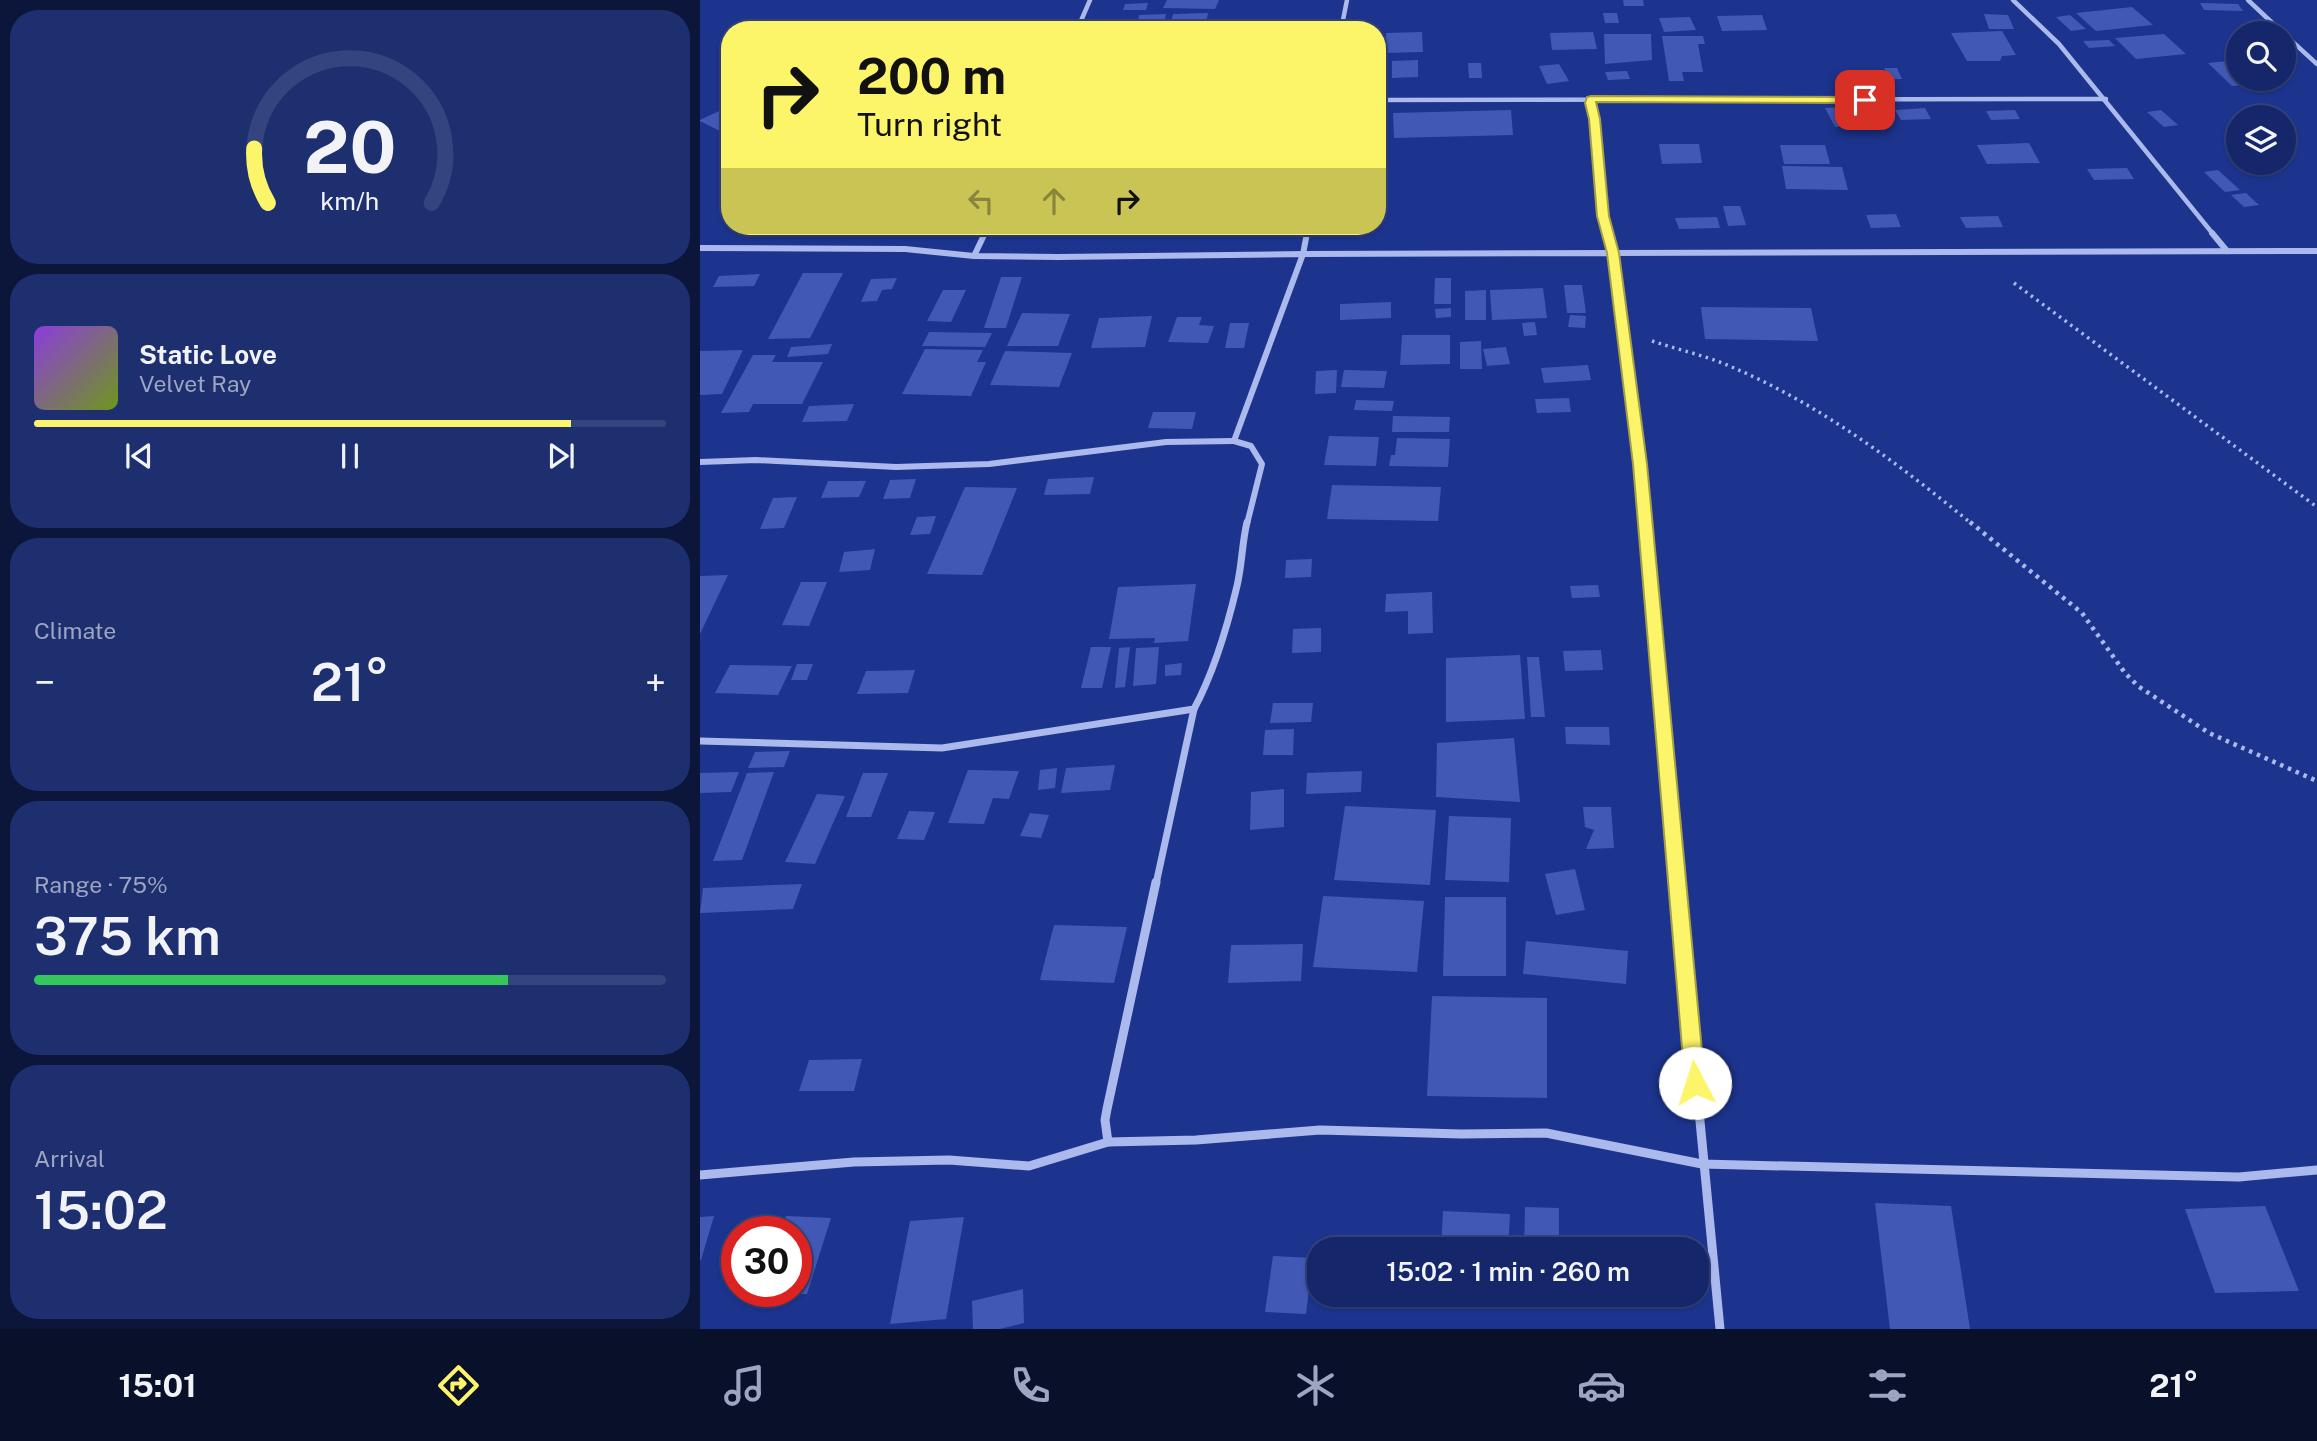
<!DOCTYPE html>
<meta charset="utf-8">
<style>
:root{--surface:#15276a;--page:#1e2f70;--text:#f1f3f6;--muted:#9da5c1;--line:#34447e;--accent:#fdf569}
body{margin:0;font-family:"Public Sans",sans-serif;background:var(--page);color:var(--text);height:100vh;display:flex;flex-direction:column;font-size:26px;white-space:nowrap}
*{box-sizing:border-box;margin:0}
p{font-size:23px;color:var(--muted)}
.icon{flex:none;width:38px;height:38px;fill:none;stroke:currentColor;stroke-width:2;stroke-linecap:round;stroke-linejoin:round}
.map{position:relative;flex:1;overflow:hidden}
.panel{display:flex;flex-direction:column;gap:10px;padding:10px;background:#0c153a;width:700px}
.panel>*{flex:none}
.hud{position:absolute;left:21px;top:21px;width:665px;height:214px;border-radius:28px;box-shadow:0 2px 5px #0004,0 0 0 2px var(--line);background:#fdf569;color:#111;overflow:hidden}
.controls{position:absolute;left:1526px;top:21px;display:grid;gap:14px}
.controls a{display:grid;place-items:center;width:70px;height:70px;border-radius:50%;background:var(--surface);box-shadow:0 2px 5px #0004,0 0 0 2px var(--line);font-size:35px}
.speed{position:absolute;left:21px;top:1216px;display:flex;gap:14px;font-size:35px;font-weight:700;text-align:center}
.speed>*{display:grid;place-content:center;width:91px;height:91px;border-radius:50%;background:var(--surface);box-shadow:0 2px 5px #0004,0 0 0 2px var(--line);line-height:1}
.speed .limit{border:10px solid #d22;background:#fff;color:#111}
.pin{position:absolute;display:grid;place-items:center;width:60px;height:60px;color:#fff;margin:-30px;border-radius:14px;box-shadow:0 4px 10px #0006}
.me{position:absolute;width:77px;margin:-38px;rotate:355deg;stroke-linejoin:round;filter:drop-shadow(0 0 5px #0008)}
.turn{display:flex;align-items:center;gap:24px;height:147px;padding:0 21px;font-size:32px}
.turn .icon{width:91px;height:91px;stroke-width:2.5}
.turn b{display:block;font-size:49px;line-height:60px}
.lanes{display:flex;align-items:center;height:66px;padding:0 21px;background:#0003;justify-content:center;gap:35px;direction:ltr}
.lanes .off{opacity:.35}
.big{font-size:52px;font-weight:600;line-height:1.1}
.panel .widget{flex:1;display:flex;flex-direction:column;justify-content:center;gap:10px;min-width:0;padding:0 24px;border-radius:28px;background:var(--page)}
.panel .dial{align-items:center;gap:0}
.dial svg{height:182px;overflow:visible;fill:none;stroke:var(--line);stroke-width:7;stroke-linecap:round;text-anchor:middle}
.dial text{fill:var(--text);stroke:none}
.song{display:flex;align-items:center;gap:21px}
.cover{width:84px;height:84px;border-radius:10px;background:linear-gradient(135deg,hsl(270 70% 55%),hsl(80 70% 35%))}
.played{height:7px;border-radius:4px;background:linear-gradient(90deg,var(--accent) 85%,var(--line) 85%)}
.keys{display:flex;justify-content:space-around;direction:ltr}
.heat{display:flex;justify-content:space-between;align-items:center;font-size:38px;direction:ltr}
.charge{height:10px;border-radius:5px;background:linear-gradient(90deg,#34c759 75%,var(--line) 0)}
.trip{position:absolute;left:607px;top:1237px;width:402px;height:70px;border-radius:28px;background:var(--surface);box-shadow:0 2px 5px #0004,0 0 0 2px var(--line);font-weight:600;line-height:70px;text-align:center}
.tabs{display:flex;height:112px;justify-content:space-around;align-items:center;background:#08102a;color:var(--muted)}
.tabs .icon{width:49px;height:49px}
.tabs .on{color:var(--accent)}
.tabs b{font-size:32px;color:var(--text)}
main{display:flex;flex:1;min-height:0}
.map>svg:first-child{display:block}
.building{fill:#4159b4}
.lines{fill:none;stroke-linecap:round;stroke-linejoin:round}
.path-far1{stroke:#abb9ed;stroke-width:3.5;stroke-dasharray:2.5 4.5;stroke-linecap:butt}
.path{stroke:#abb9ed;stroke-width:4.5;stroke-dasharray:3.5 5;stroke-linecap:butt}
.minor-far3{stroke:#abb9ed;stroke-width:4.5}
.minor-far2{stroke:#abb9ed;stroke-width:6}
.minor-far1{stroke:#abb9ed;stroke-width:7}
.minor{stroke:#abb9ed;stroke-width:9}
.route{fill:#fdf569;stroke:#a49f44;stroke-width:2}
</style>
<main>
<section class="panel">
<div class="widget dial"><svg viewBox="0 0 100 80">
<path d="M14 69A42 42 0 1 1 86 69"/>
<path d="M14 69A42 42 0 0 1 8 45" stroke="#fdf569"/>
<text x="50" y="56" font-size="32" font-weight="700">20</text>
<text x="50" y="72" font-size="11">km/h</text>
</svg></div>
<div class="widget">
<div class="song"><i class="cover"></i><div><b>Static Love</b><p>Velvet Ray</p></div></div>
<div class="played"></div>
<div class="keys"><svg class="icon" aria-label="previous" viewBox="0 0 24 24"><path d="M18 5L8 12l10 7zM5 5v14"/></svg><svg class="icon" aria-label="pause" viewBox="0 0 24 24"><path d="M8 5v14M16 5v14"/></svg><svg class="icon" aria-label="next" viewBox="0 0 24 24"><path d="M6 5l10 7-10 7zM19 5v14"/></svg></div>
</div>
<div class="widget"><p>Climate</p>
<div class="heat"><a>−</a><b class="big">21°</b><a>+</a></div>
</div>
<div class="widget"><p>Range · 75%</p><b class="big">375 km</b><div class="charge"></div></div>
<div class="widget"><p>Arrival</p><b class="big">15:02</b></div>
</section>
<div class="map">
<svg width="1617" height="1329" viewBox="0 0 1617 1329">
<rect width="100%" height="100%" fill="#1c348e"/>
<g class="building">
<path d="M467,0H519L515,9L463,8Z"/>
<path d="M923,0H943L944,6H924Z"/>
<path d="M448,3L446,10H423L425,4Z"/>
<path d="M1500,3L1538,4L1543,11L1504,10Z"/>
<path d="M1432,7L1453,25L1396,31L1376,13Z"/>
<path d="M508,13L505,30H469L473,14Z"/>
<path d="M903,13H917L919,23H905Z"/>
<path d="M466,14L463,30H436L439,15Z"/>
<path d="M1284,14L1308,15L1314,29H1289Z"/>
<path d="M1062,15L1067,30L1022,31L1017,16Z"/>
<path d="M1370,15L1386,29L1371,31L1356,17Z"/>
<path d="M990,17L996,30L964,32L959,18Z"/>
<path d="M1302,31L1316,55L1302,56L1300,61H1267L1251,33Z"/>
<path d="M722,32L723,52L685,53L686,33Z"/>
<path d="M893,32L897,49L852,50L850,33Z"/>
<path d="M904,34H951L952,60L905,64Z"/>
<path d="M1464,34L1486,54L1436,59L1415,38Z"/>
<path d="M962,36H1003L1005,44H998L1003,72H982L984,81H969Z"/>
<path d="M1409,40L1415,46L1389,48L1383,41Z"/>
<path d="M718,60V77L692,78V61Z"/>
<path d="M1538,60V79H1578L1581,82L1532,86L1508,63Z"/>
<path d="M768,63H781L782,78H769Z"/>
<path d="M859,64L869,81L847,84L839,66Z"/>
<path d="M1184,68H1197L1202,79H1190Z"/>
<path d="M927,71L930,79L908,80L905,72Z"/>
<path d="M30,106V136L0,121V120Z"/>
<path d="M1142,107L1152,126L1135,127L1125,108Z"/>
<path d="M1225,108L1231,119L1201,120L1195,110Z"/>
<path d="M811,110L813,135L694,138L693,113Z"/>
<path d="M1315,110L1320,119L1291,120L1286,111Z"/>
<path d="M1461,110L1478,125L1464,127L1447,112Z"/>
<path d="M1329,143L1340,163L1287,164L1277,145Z"/>
<path d="M959,144H999L1002,163L962,164Z"/>
<path d="M1080,145H1125L1130,164H1084Z"/>
<path d="M1082,166L1142,167L1148,190L1086,189Z"/>
<path d="M1427,168L1434,179L1394,180L1387,169Z"/>
<path d="M1518,170L1540,190L1525,192L1504,172Z"/>
<path d="M1546,193L1559,205L1544,207L1531,195Z"/>
<path d="M1023,206H1040L1046,225L1028,226Z"/>
<path d="M1196,214L1201,227L1171,228L1166,215Z"/>
<path d="M1298,216L1303,227L1266,228L1260,217Z"/>
<path d="M1017,217L1020,228L979,229L975,218Z"/>
<path d="M103,273H143L110,338L68,339Z"/>
<path d="M60,274L54,286L13,287L19,276Z"/>
<path d="M301,277H322L306,328H284Z"/>
<path d="M197,278L192,289L182,290L177,301L161,302L171,279Z"/>
<path d="M735,278H751V304H734Z"/>
<path d="M864,285H882L886,313H867Z"/>
<path d="M843,288L847,318L792,320L790,290Z"/>
<path d="M243,290H266L251,322L227,321Z"/>
<path d="M786,290V320H765V291Z"/>
<path d="M691,302V318L640,320V304Z"/>
<path d="M1001,307L1111,308L1118,341L1005,339Z"/>
<path d="M751,308V317L736,318L735,309Z"/>
<path d="M322,313L370,314L358,346H307Z"/>
<path d="M870,315L886,316L885,328L868,327Z"/>
<path d="M452,316L445,347L391,348L399,318Z"/>
<path d="M477,317H502L499,325L514,326L508,343L468,342Z"/>
<path d="M835,322L837,335L824,336L822,323Z"/>
<path d="M530,323H549L544,348H525Z"/>
<path d="M229,332L292,333L285,347L222,346Z"/>
<path d="M702,335H750V364L700,365Z"/>
<path d="M781,341L782,369H760V342Z"/>
<path d="M132,344L128,354L87,357L91,347Z"/>
<path d="M806,347L810,364L787,366L783,349Z"/>
<path d="M225,349L283,350L277,362H286L271,396L202,394Z"/>
<path d="M43,350L22,394L0,395V351Z"/>
<path d="M305,351L372,353L359,387L290,385Z"/>
<path d="M53,355H76L72,362H123L102,404H53L49,412L21,413Z"/>
<path d="M888,365L891,380L844,383L841,368Z"/>
<path d="M637,370L636,393L615,394L616,371Z"/>
<path d="M644,370L687,371L684,388L641,387Z"/>
<path d="M869,398L871,412L837,413L835,399Z"/>
<path d="M656,400L694,401L692,411L654,410Z"/>
<path d="M154,404L147,421L102,422L109,406Z"/>
<path d="M453,412H496L492,429L448,428Z"/>
<path d="M693,416L750,417L749,432H692Z"/>
<path d="M629,436L679,437L676,466L624,465Z"/>
<path d="M697,438L750,439L748,467L689,466L691,455H695Z"/>
<path d="M394,477L390,494L344,495L348,479Z"/>
<path d="M216,479L210,498L183,499L190,480Z"/>
<path d="M128,481H166L159,497L121,498Z"/>
<path d="M632,485L741,487L738,521L627,519Z"/>
<path d="M265,487L317,488L282,575L227,574Z"/>
<path d="M97,497L84,528L60,529L73,498Z"/>
<path d="M236,516L230,534L210,535L217,517Z"/>
<path d="M175,549L170,570L139,572L144,552Z"/>
<path d="M612,559L611,577L585,578L586,560Z"/>
<path d="M28,575L0,634V576Z"/>
<path d="M101,582H127L109,626L82,625Z"/>
<path d="M496,584L488,641L454,643L455,638L409,639L418,587Z"/>
<path d="M898,585L900,597L872,598L870,586Z"/>
<path d="M732,592L733,633L708,634V611L685,612L686,594Z"/>
<path d="M621,628V652L592,653L593,629Z"/>
<path d="M391,647H411L402,688H381Z"/>
<path d="M430,647L425,687L415,688L419,648Z"/>
<path d="M459,647L456,684L433,686L436,648Z"/>
<path d="M901,650L903,670L865,671L863,651Z"/>
<path d="M820,655L825,719L746,722V658Z"/>
<path d="M827,657H839L845,717H831Z"/>
<path d="M482,663L481,675L465,676V665Z"/>
<path d="M97,664H113L107,680H91Z"/>
<path d="M30,665L92,666L78,695L15,693Z"/>
<path d="M215,670L208,693L157,694L166,671Z"/>
<path d="M573,703H613L611,722L570,723Z"/>
<path d="M865,727H909L910,745L866,744Z"/>
<path d="M594,729L593,755H563L565,730Z"/>
<path d="M814,738L820,802L736,797L737,743Z"/>
<path d="M90,751L84,767L48,768L55,752Z"/>
<path d="M415,765L410,790L361,793L366,768Z"/>
<path d="M357,768L355,788L338,790L340,770Z"/>
<path d="M268,770L319,771L309,799L293,798L284,824L248,823Z"/>
<path d="M662,771L661,792L606,794L607,773Z"/>
<path d="M39,772L31,792L0,793V773Z"/>
<path d="M74,772L42,860L13,861L47,773Z"/>
<path d="M163,773H188L171,817H146Z"/>
<path d="M584,789V827L550,830L551,792Z"/>
<path d="M117,794L145,796L115,864L85,862Z"/>
<path d="M645,806L736,810L730,885L634,880Z"/>
<path d="M883,807H911L914,848L886,849L894,830L885,827Z"/>
<path d="M209,811L235,812L224,840L197,839Z"/>
<path d="M330,813L349,815L341,838L320,836Z"/>
<path d="M749,816L811,818L809,882L745,880Z"/>
<path d="M875,869L885,910L856,915L845,874Z"/>
<path d="M102,884L93,909L0,913L3,888Z"/>
<path d="M623,896L724,901L717,972L613,967Z"/>
<path d="M745,897H806V976H743Z"/>
<path d="M354,925L427,927L414,983L340,980Z"/>
<path d="M826,941L928,951L926,984L823,974Z"/>
<path d="M603,944L601,981L528,983L531,945Z"/>
<path d="M732,996L847,998V1098L727,1096Z"/>
<path d="M162,1059L154,1091H99L109,1060Z"/>
<path d="M1175,1203L1251,1206L1270,1329H1190Z"/>
<path d="M1565,1206L1599,1291L1515,1293L1485,1209Z"/>
<path d="M825,1207L859,1208V1250H824Z"/>
<path d="M743,1211L810,1214L808,1250H741Z"/>
<path d="M14,1216L1,1260H0V1217Z"/>
<path d="M86,1216L131,1218L107,1294H96V1232H81Z"/>
<path d="M264,1217L246,1319L190,1324L210,1221Z"/>
<path d="M938,1238L940,1250H902L901,1245Z"/>
<path d="M573,1256L613,1258L606,1314L565,1312Z"/>
<path d="M323,1289L324,1323L300,1329H273L272,1301Z"/>
</g>
<g class="lines">
<g class="path-far1">
<path d="M1314,283L1617,507"/>
<path d="M952,341C979,350 1008,356 1034,368C1121,405 1200,465 1272,524"/>
</g>
<path class="path" d="M1270,522L1382,613L1425,673L1438,686L1509,733L1617,781"/>
<g class="minor-far3">
<path d="M1313,0L1359,44L1513,234"/>
<path d="M1548,0L1583,33"/>
<path d="M377,30L390,0"/>
<path d="M641,30L647,0"/>
<path d="M1584,34L1617,64"/>
<path d="M891,99L903,216L908,234"/>
<path d="M677,100L1406,99"/>
<path d="M284,234L288,226"/>
<path d="M607,234L608,226"/>
</g>
<g class="minor-far2">
<path d="M607,233L603,254L913,253L944,524"/>
<path d="M907,233L913,253L1617,251"/>
<path d="M1512,233L1527,251"/>
<path d="M0,248L205,249L274,256L358,257L603,254L534,441L551,446L562,464L547,524"/>
<path d="M274,256L285,233"/>
<path d="M0,462L56,460L196,467L289,464L466,442L534,441"/>
</g>
<g class="minor-far1">
<path d="M944,522L977,884"/>
<path d="M0,741L242,748L494,709C514,672 527,628 537,586C542,565 542,543 547,522"/>
<path d="M456,884L494,709"/>
</g>
<g class="minor">
<path d="M977,882L1020,1329"/>
<path d="M408,1142L405,1120L407,1109L456,882"/>
<path d="M0,1175L154,1162L249,1160L329,1166L408,1142L496,1140L620,1130L761,1134L846,1133L1002,1164L1539,1177L1617,1170"/>
</g>
</g>
<path class="route" d="M891,96L1165,97L1171,100L1165,103L896,102L900,119L909,216L919,253L947,464L1005,1083L1002,1090L995,1093L988,1090L985,1083L933,464L907,253L897,216L889,119L885,103L887,97Z"/>
</svg>
<div class="controls">
<a><svg class="icon" aria-label="search" viewBox="0 0 24 24"><circle cx="10" cy="10" r="6"/><path d="M15 15l6 6"/></svg></a>
<a><svg class="icon" aria-label="layers" viewBox="0 0 24 24"><path d="M12 4l9 5-9 5-9-5zM3 14l9 5 9-5"/></svg></a>
</div>
<div class="speed"><div class="limit">30</div></div>
<div class="pin" style="left:1165px;top:100px;background:#d93025"><svg class="icon" aria-label="arrive" viewBox="0 0 24 24"><path d="M6 21V4h12l-3 4 3 4H6"/></svg></div>
<svg class="me" style="left:995px;top:1083px" viewBox="-20 -20 40 40"><circle r="19" fill="#fff"/><path d="M0-13L10 11 0 6-10 11z" fill="#fdf569"/></svg>
<div class="trip">15:02 · 1 min · 260 m</div>
<div class="hud">
<div class="turn"><svg class="icon" aria-label="right" viewBox="0 0 24 24"><path d="M7 20v-9h11M14 6l5 5-5 5"/></svg><div><b>200 m</b>Turn right</div></div>
<div class="lanes"><svg class="icon off" aria-label="left" viewBox="0 0 24 24"><path d="M17 20v-9H6M10 6l-5 5 5 5"/></svg><svg class="icon off" aria-label="ahead" viewBox="0 0 24 24"><path d="M12 20V5M6 11l6-6 6 6"/></svg><svg class="icon" aria-label="right" viewBox="0 0 24 24"><path d="M7 20v-9h11M14 6l5 5-5 5"/></svg></div>
</div>
</div>
</main>
<nav class="tabs">
<b>15:01</b>
<svg class="icon on" aria-label="directions" viewBox="0 0 24 24"><path d="M12 3l9 9-9 9-9-9zM9 14v-3h6M13 9l2 2-2 2"/></svg>
<svg class="icon" aria-label="music" viewBox="0 0 24 24"><path d="M9 18V5l10-2v13"/><circle cx="6" cy="18" r="3"/><circle cx="16" cy="16" r="3"/></svg>
<svg class="icon" aria-label="phone" viewBox="0 0 24 24"><path d="M5 4h4l2 5-3 2q2 4 5 5l2-3 5 2v4C11 20 4 13 5 4z"/></svg>
<svg class="icon" aria-label="climate" viewBox="0 0 24 24"><path d="M12 3v18M4 7l16 10M4 17L20 7"/></svg>
<svg class="icon" aria-label="car" viewBox="0 0 24 24"><path d="M5 17H2v-5l4-1 3-4h7l3 4 3 1v5h-3M9 17h6M6 11h13"/><circle cx="7" cy="17" r="2"/><circle cx="17" cy="17" r="2"/></svg>
<svg class="icon" aria-label="filters" viewBox="0 0 24 24"><path d="M4 7h16M4 17h16"/><circle cx="9" cy="7" r="2"/><circle cx="15" cy="17" r="2"/></svg>
<b>21°</b>
</nav>
